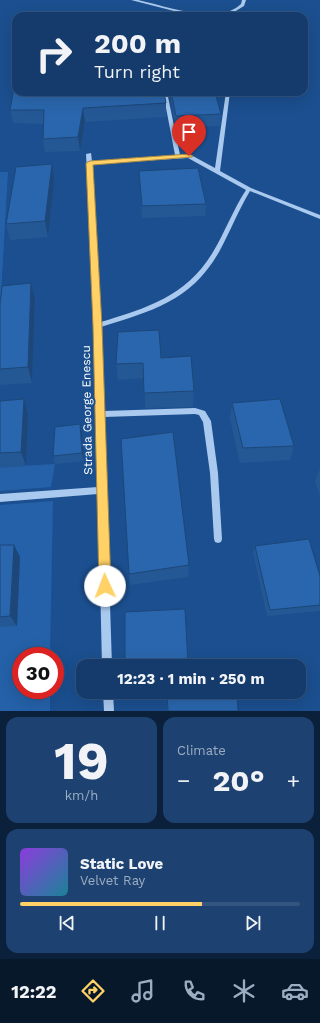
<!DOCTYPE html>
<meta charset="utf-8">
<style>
:root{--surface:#143b6b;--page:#1d4271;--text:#f1f3f6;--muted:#9dadc1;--line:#33557e;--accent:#ffd166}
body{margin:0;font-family:"Work Sans",sans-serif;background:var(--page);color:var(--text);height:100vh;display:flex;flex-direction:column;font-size:15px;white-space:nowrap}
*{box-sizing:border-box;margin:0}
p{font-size:13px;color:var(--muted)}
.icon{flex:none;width:22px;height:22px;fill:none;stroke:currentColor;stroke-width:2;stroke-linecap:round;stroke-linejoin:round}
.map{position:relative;height:711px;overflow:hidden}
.sheet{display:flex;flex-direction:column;gap:6px;padding:6px;background:#0b203b;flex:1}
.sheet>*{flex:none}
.banner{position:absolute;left:12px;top:12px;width:296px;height:84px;border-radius:12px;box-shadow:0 4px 16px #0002,0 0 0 1px var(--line);background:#143b6b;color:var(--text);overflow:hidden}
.speed{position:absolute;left:12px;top:647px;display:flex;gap:8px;font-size:20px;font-weight:700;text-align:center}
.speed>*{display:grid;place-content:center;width:52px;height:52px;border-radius:50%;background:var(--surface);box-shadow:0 4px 16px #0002,0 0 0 1px var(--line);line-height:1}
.speed .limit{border:6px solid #d22;background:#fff;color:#111}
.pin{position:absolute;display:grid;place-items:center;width:34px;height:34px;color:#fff;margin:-41px -17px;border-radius:50% 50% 50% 0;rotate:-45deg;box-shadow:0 0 4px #0007}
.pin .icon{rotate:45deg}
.me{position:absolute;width:44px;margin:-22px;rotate:358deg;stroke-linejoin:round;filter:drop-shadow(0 0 3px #0008)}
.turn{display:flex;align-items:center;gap:14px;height:84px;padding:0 16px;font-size:18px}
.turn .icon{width:52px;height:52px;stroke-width:2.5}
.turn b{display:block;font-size:28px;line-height:34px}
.big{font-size:30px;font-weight:700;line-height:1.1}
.sheet .card{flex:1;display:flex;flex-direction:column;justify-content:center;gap:6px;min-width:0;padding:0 14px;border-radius:12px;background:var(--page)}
.sheet .dial{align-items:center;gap:0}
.dial b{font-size:52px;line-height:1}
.song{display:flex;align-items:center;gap:12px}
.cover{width:48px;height:48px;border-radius:6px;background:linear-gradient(135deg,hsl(270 70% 55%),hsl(190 70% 35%))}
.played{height:4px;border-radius:2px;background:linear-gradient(90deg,var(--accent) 65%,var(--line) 65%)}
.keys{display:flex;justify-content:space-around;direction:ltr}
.heat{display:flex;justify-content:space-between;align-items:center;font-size:22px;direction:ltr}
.sheet .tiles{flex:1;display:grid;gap:6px;grid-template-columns:1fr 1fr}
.card:last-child{grid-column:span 2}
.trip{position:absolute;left:76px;top:659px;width:230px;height:40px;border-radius:12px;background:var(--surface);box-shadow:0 4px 16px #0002,0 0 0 1px var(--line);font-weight:700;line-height:40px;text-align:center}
.menu{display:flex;height:64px;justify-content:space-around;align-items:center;background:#08182b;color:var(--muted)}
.menu .icon{width:28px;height:28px}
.menu .active{color:var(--accent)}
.menu b{font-size:18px;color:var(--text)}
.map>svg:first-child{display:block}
.green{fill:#2461a8}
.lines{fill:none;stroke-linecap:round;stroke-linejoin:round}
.minor{fill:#a9c9ee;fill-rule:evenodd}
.wall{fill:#245895}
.shaded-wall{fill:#1d4779}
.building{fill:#2a66ad;stroke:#1d4779}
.route{fill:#ffd166;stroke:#a68842}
.labels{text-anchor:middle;stroke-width:4;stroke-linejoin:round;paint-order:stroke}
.street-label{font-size:12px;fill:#fff;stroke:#1b4f8f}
</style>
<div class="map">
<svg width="320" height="711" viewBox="0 0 320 711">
<rect width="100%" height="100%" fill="#1b4f8f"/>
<g class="green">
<path d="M0,172H8L0,313Z"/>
<path d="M55,464L51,487L0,491V467Z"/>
<path d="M53,501L50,656H21V690H50V711H0V505Z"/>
</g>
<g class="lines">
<g class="minor">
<path d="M131,0H138C165,6 203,20 230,11C234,9 238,7 241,4L242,0H246L244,6L234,12L220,15L205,16L174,11Z"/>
<path d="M163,92H167L180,155H191L215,168L226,92H230L220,171L251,188L320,215V219L250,191C238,211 230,232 219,252C191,301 152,311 101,327L104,411L195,408L205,411L211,421L218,473L222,539L221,542L218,543L215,542L214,539L210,473L203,422L199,415L195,414L104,417L112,666H102L98,494L0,502V494L98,487L97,416L95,414L96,412L95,326L86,154L91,153L92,161L175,155ZM188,158L246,190C233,210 225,232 213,252C187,296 147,308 101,322L92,164Z"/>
<path d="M103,692H113L114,711H104Z"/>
</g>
</g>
<g class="wall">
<path d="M171,92L221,114L220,126L176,127L171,103Z"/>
<path d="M166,103V117L85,122L80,151L45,152L43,139V124L13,123L10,110Z"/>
<path d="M139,171L206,204L205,216L142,218Z"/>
<path d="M54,180L48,237L10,240L6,224Z"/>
<path d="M31,283L35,299L32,383L0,385V369Z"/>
<path d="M161,358L194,391L193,407L145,408L144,378L118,380L116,364Z"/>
<path d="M24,399L28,415L26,466L0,468V401Z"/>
<path d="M232,403L294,446L290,460L240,463L230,419Z"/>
<path d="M82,432L84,461L55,464L53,456Z"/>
<path d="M320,469V496L315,481Z"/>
<path d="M0,545H14L20,557L17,626L0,627Z"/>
<path d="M255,546L320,576V611L267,616L253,553Z"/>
<path d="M189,565L188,577L130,585L129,574Z"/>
<path d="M166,692H237L238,711H167Z"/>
</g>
<g class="shaded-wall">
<path d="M83,108L85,122L80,151L78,137Z"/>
<path d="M52,164L54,180L48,237L45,221Z"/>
<path d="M31,283L35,299L32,383L28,367Z"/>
<path d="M24,399L28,415L26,466L21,452Z"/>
<path d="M80,424L82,432L84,461L82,453Z"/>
<path d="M14,545L20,557L17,626L10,616Z"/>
</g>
<g class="building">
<path d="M16,77V92H164L166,103L83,108L78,137L43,139L44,110H10Z"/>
<path d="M171,92H215L221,114L176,116Z"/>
<path d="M52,164L45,221L6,224L16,167Z"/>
<path d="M198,168L206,204L142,206L139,171Z"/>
<path d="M31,283L28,367L0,369V304L2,286Z"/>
<path d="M159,330L161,358L191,356L194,391L144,393L143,363L116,364L118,332Z"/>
<path d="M24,399L21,452L0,453V401Z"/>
<path d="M280,399L294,446L243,448L232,403Z"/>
<path d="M80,424L82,453L53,456L55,427Z"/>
<path d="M173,432L189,565L129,574L121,439Z"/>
<path d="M309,539L320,576V605L270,610L255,546Z"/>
<path d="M0,545H14L10,616L0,617Z"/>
<path d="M185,609L188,664L234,659V666H125V612Z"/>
<path d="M167,692H237L238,711H168Z"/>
</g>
<path class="route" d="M189,154L193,156L192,157L93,165L102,326L111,586L109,590L105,592L100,590L99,586L93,326L86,163L90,161Z"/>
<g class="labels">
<g class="street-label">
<text transform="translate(87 410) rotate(-91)" y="4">Strada George Enescu</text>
</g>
</g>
</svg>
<div class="speed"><div class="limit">30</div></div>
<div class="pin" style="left:189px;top:156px;background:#d93025"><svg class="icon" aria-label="arrive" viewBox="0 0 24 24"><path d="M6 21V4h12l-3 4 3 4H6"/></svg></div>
<svg class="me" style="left:105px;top:586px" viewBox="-20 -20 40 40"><circle r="19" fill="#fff"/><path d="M0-13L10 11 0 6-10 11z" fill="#ffd166"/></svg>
<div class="trip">12:23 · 1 min · 250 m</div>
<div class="banner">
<div class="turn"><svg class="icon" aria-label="right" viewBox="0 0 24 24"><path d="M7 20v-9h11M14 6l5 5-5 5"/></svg><div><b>200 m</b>Turn right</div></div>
</div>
</div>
<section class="sheet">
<div class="tiles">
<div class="card dial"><b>19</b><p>km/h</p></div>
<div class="card"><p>Climate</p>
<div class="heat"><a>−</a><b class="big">20°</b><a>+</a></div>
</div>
<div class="card">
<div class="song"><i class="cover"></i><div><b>Static Love</b><p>Velvet Ray</p></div></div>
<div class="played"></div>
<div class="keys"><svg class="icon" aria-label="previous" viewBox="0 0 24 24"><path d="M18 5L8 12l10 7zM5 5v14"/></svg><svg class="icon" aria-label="pause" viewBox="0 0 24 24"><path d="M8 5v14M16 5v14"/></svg><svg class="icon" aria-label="next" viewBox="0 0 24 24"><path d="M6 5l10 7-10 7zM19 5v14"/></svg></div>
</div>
</div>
</section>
<nav class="menu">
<b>12:22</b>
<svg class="icon active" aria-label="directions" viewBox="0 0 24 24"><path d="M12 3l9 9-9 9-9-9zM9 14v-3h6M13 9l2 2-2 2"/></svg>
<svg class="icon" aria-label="music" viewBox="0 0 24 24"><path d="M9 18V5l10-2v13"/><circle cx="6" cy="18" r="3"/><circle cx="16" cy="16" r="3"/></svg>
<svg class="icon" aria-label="phone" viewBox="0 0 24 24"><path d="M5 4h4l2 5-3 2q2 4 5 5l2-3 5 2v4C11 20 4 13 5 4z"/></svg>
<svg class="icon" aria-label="climate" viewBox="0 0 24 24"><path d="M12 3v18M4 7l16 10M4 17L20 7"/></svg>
<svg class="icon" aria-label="car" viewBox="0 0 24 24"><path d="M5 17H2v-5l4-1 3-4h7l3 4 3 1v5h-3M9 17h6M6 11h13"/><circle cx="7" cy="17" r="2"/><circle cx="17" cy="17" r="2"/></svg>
</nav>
